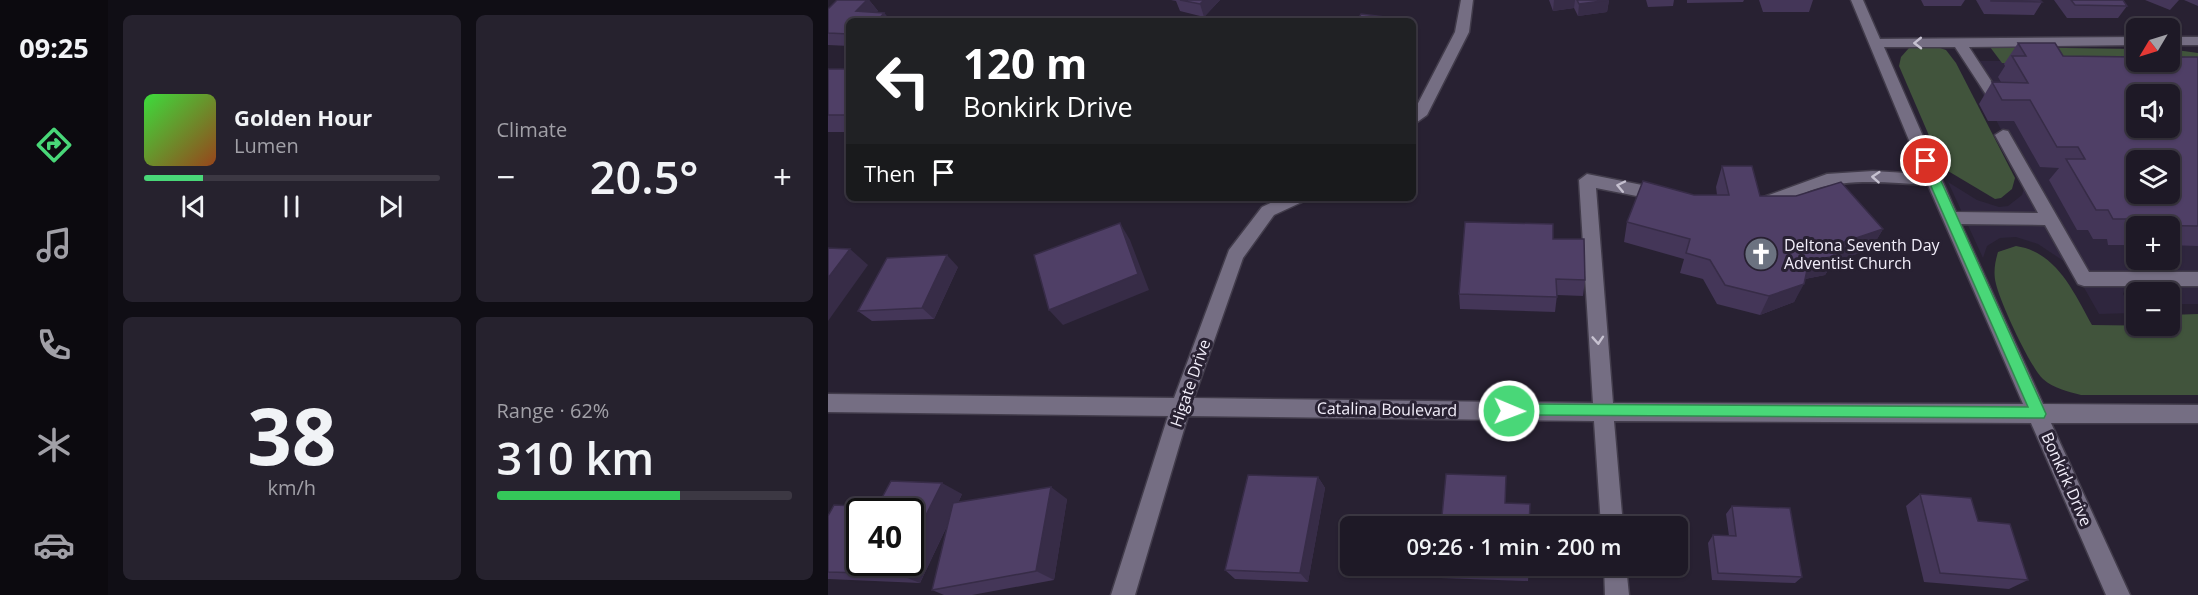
<!DOCTYPE html>
<meta charset="utf-8">
<style>
:root{--surface:#1e1926;--page:#26222e;--text:#f1f3f6;--muted:#a1a0a7;--line:#3c3843;--accent:#49d778}
body{margin:0;font-family:"Open Sans",sans-serif;background:var(--page);color:var(--text);height:100vh;display:flex;flex-direction:column;font-size:22px;white-space:nowrap}
*{box-sizing:border-box;margin:0}
p{font-size:20px;color:var(--muted)}
.icon{flex:none;width:33px;height:33px;fill:none;stroke:currentColor;stroke-width:2;stroke-linecap:round;stroke-linejoin:round}
.map{position:relative;flex:1;overflow:hidden}
.side{display:flex;flex-direction:column;gap:15px;padding:15px;background:#100e15;width:720px}
.side>*{flex:none}
.banner{position:absolute;left:18px;top:18px;width:570px;height:183px;border-radius:9px;box-shadow:0 2px 4px #0004,0 0 0 2px var(--line);background:#202124;color:#fff;overflow:hidden}
.needle{width:39px;rotate:232deg}
.tools{position:absolute;left:1298px;top:18px;display:grid;gap:12px}
.tools a{display:grid;place-items:center;width:54px;height:54px;border-radius:9px;background:var(--surface);box-shadow:0 2px 4px #0004,0 0 0 2px var(--line);font-size:30px}
.speed{position:absolute;left:18px;top:498px;display:flex;gap:12px;font-size:30px;font-weight:700;text-align:center}
.speed>*{display:grid;place-content:center;width:78px;height:78px;border-radius:50%;background:var(--surface);box-shadow:0 2px 4px #0004,0 0 0 2px var(--line);line-height:1}
.speed .limit{border:3px solid #111;border-radius:9px;background:#fff;color:#111}
.pin{position:absolute;display:grid;place-items:center;width:51px;height:51px;color:#fff;margin:-26px;border:3px solid #fff;border-radius:50%;box-shadow:0 2px 6px #0007}
.me{position:absolute;width:66px;margin:-33px;rotate:91deg;stroke-linejoin:round;filter:drop-shadow(0 0 4px #0008)}
.turn{display:flex;align-items:center;gap:21px;height:126px;padding:0 18px;font-size:27px}
.turn .icon{width:78px;height:78px;stroke-width:2.5}
.turn b{display:block;font-size:42px;line-height:51px}
.then{display:flex;align-items:center;height:57px;padding:0 18px;background:#0003;gap:12px;font-size:22px}
.big{font-size:45px;font-weight:600;line-height:1.1}
.side .tile{flex:1;display:flex;flex-direction:column;justify-content:center;gap:9px;min-width:0;padding:0 21px;border-radius:9px;background:var(--page)}
.side .dial{align-items:center;gap:0}
.dial b{font-size:78px;line-height:1}
.song{display:flex;align-items:center;gap:18px}
.cover{width:72px;height:72px;border-radius:9px;background:linear-gradient(135deg,hsl(120 70% 55%),hsl(20 70% 35%))}
.played{height:6px;border-radius:3px;background:linear-gradient(90deg,var(--accent) 20%,var(--line) 20%)}
.keys{display:flex;justify-content:space-around;direction:ltr}
.heat{display:flex;justify-content:space-between;align-items:center;font-size:33px;direction:ltr}
.charge{height:9px;border-radius:4px;background:linear-gradient(90deg,#34c759 62%,var(--line) 0)}
.side .tiles{flex:1;display:grid;gap:15px;grid-template-columns:repeat(2,1fr)}
.trip{position:absolute;left:512px;top:516px;width:348px;height:60px;border-radius:9px;background:var(--surface);box-shadow:0 2px 4px #0004,0 0 0 2px var(--line);font-weight:600;line-height:60px;text-align:center}
main{display:flex;flex:1;min-height:0}
.tabs{display:flex;flex-direction:column;width:108px;justify-content:space-around;align-items:center;background:#0c0a0f;color:var(--muted)}
.tabs .icon{width:42px;height:42px}
.tabs .active{color:var(--accent)}
.tabs b{font-size:27px;color:var(--text)}
.map>svg:first-child{display:block}
.built{fill:#2f263e;fill-rule:evenodd}
.green{fill:#41543c}
.lines{fill:none;stroke-linecap:round;stroke-linejoin:round}
.minor-casing{stroke:#423c4b;stroke-width:3}
.minor{fill:#756e83;fill-rule:evenodd}
.wall{fill:#443658}
.shaded-wall{fill:#372c47}
.building{fill:#4f3f66;stroke:#372c47;stroke-width:1.5;fill-rule:evenodd}
.oneway{stroke:#c6c1d0}
.route{fill:#49d778;stroke:#2f8c4e;stroke-width:1.5}
.labels{text-anchor:middle;stroke-width:6;stroke-linejoin:round;paint-order:stroke}
.poi-label{font-size:16px;fill:#f2eefa;stroke:#282132;text-anchor:start}
.street-label{font-size:16px;fill:#f2eefa;stroke:#282132}
</style>
<main>
<nav class="tabs">
<b>09:25</b>
<svg class="icon active" aria-label="directions" viewBox="0 0 24 24"><path d="M12 3l9 9-9 9-9-9zM9 14v-3h6M13 9l2 2-2 2"/></svg>
<svg class="icon" aria-label="music" viewBox="0 0 24 24"><path d="M9 18V5l10-2v13"/><circle cx="6" cy="18" r="3"/><circle cx="16" cy="16" r="3"/></svg>
<svg class="icon" aria-label="phone" viewBox="0 0 24 24"><path d="M5 4h4l2 5-3 2q2 4 5 5l2-3 5 2v4C11 20 4 13 5 4z"/></svg>
<svg class="icon" aria-label="climate" viewBox="0 0 24 24"><path d="M12 3v18M4 7l16 10M4 17L20 7"/></svg>
<svg class="icon" aria-label="car" viewBox="0 0 24 24"><path d="M5 17H2v-5l4-1 3-4h7l3 4 3 1v5h-3M9 17h6M6 11h13"/><circle cx="7" cy="17" r="2"/><circle cx="17" cy="17" r="2"/></svg>
</nav>
<section class="side">
<div class="tiles">
<div class="tile">
<div class="song"><i class="cover"></i><div><b>Golden Hour</b><p>Lumen</p></div></div>
<div class="played"></div>
<div class="keys"><svg class="icon" aria-label="previous" viewBox="0 0 24 24"><path d="M18 5L8 12l10 7zM5 5v14"/></svg><svg class="icon" aria-label="pause" viewBox="0 0 24 24"><path d="M8 5v14M16 5v14"/></svg><svg class="icon" aria-label="next" viewBox="0 0 24 24"><path d="M6 5l10 7-10 7zM19 5v14"/></svg></div>
</div>
<div class="tile"><p>Climate</p>
<div class="heat"><a>−</a><b class="big">20.5°</b><a>+</a></div>
</div>
<div class="tile dial"><b>38</b><p>km/h</p></div>
<div class="tile"><p>Range · 62%</p><b class="big">310 km</b><div class="charge"></div></div>
</div>
</section>
<div class="map">
<svg width="1370" height="595" viewBox="0 0 1370 595">
<rect width="100%" height="100%" fill="#282132"/>
<path class="built" d="M1137,61H1370V304H1341V292H1331L1316,286H1304L1297,288L1295,294L1306,313L1271,314L1254,284L1237,262L1210,244L1188,237L1172,238L1159,246L1155,258L1120,182L1149,200L1171,207L1180,206L1194,195L1199,179ZM1308,94H1341V128H1308ZM1308,160H1341V194H1308ZM1308,226H1341V260H1308Z"/>
<g class="green">
<path d="M1109,47L1118,50L1128,63L1187,178L1184,189L1173,198L1167,199L1115,168L1071,66L1073,57L1081,48Z"/>
<path d="M1162,47L1308,49V62H1341V49L1370,53V77L1174,63Z"/>
<path d="M1188,246C1229,252 1246,293 1264,325L1341,326V315L1370,314V395H1253C1241,392 1225,388 1215,379C1202,367 1172,302 1168,284C1165,273 1167,262 1170,252Z"/>
</g>
<g class="lines">
<defs>
<g id="minor">
<path d="M633,0H645L641,32L599,115L585,125V113L627,32Z"/>
<path d="M1023,0H1035L1052,39L1308,37V45L1141,47L1171,93L1164,98L1159,96L1127,47H1056L1128,212L1210,213L1167,135L1175,130L1180,131L1261,272H1370V286H1256L1250,284L1217,225L1133,224L1215,404L1370,405V423H1223L1302,595H1278L1203,423L786,421L795,526H773L766,421L360,416L307,595H283L340,416L0,412V394L346,398L401,250L434,207L453,198H476L474,202L446,215L415,258L366,398L765,403L751,180L759,174L834,189L842,195L834,201L768,188L785,403L1195,404L1100,185C1063,183 1024,178 987,189C969,194 950,213 930,207L928,203L930,199L999,174L1045,171L1095,174Z"/>
<rect x="1341" y="37" width="29" height="8"/>
<path d="M776,566H798L801,595H777Z"/>
</g>
</defs>
<use href="#minor" class="minor-casing"/>
<use href="#minor" class="minor"/>
</g>
<g class="wall">
<path d="M9,0H41L50,11L48,12L56,13L63,21H21V46L0,45V9Z"/>
<path d="M343,0H392L376,17L352,11L348,1Z"/>
<path d="M721,0H781L779,12L750,16L746,8L725,11Z"/>
<path d="M818,0H846L845,6L820,7Z"/>
<path d="M859,0H916L915,2L859,3Z"/>
<path d="M931,0H985L981,12H935Z"/>
<path d="M1093,0H1137L1133,6H1096Z"/>
<path d="M1148,0H1212L1214,2L1206,15L1156,14Z"/>
<path d="M1226,0H1295L1299,6L1290,18H1239Z"/>
<path d="M1317,0H1351L1342,10Z"/>
<path d="M1356,0H1370V6Z"/>
<path d="M1190,43L1235,56L1370,57V246L1341,245V226H1308V245H1280L1279,239H1265L1260,230H1249L1221,180L1231,168L1212,167L1186,121H1160L1151,104L1164,82H1173L1170,77L1177,66L1176,64Z"/>
<rect x="0" y="69" width="21" height="63"/>
<path d="M894,166L932,196L1055,229L1043,249L1005,262L997,275L977,279L966,302L932,315L889,304L875,279L852,273L856,259L796,242L799,222L889,195L888,187Z"/>
<path d="M725,239L757,280L755,296L729,295L727,312L632,309L631,294Z"/>
<path d="M130,267L106,319L44,321L30,311Z"/>
<path d="M490,477L497,488L480,582L407,579L397,570Z"/>
<path d="M134,494L130,503L239,499L226,580L144,595H116L104,590L121,522L92,583L0,579V516L49,507Z"/>
<path d="M1092,494L1150,521L1200,580L1181,589L1096,582L1078,506Z"/>
<path d="M904,506L974,577L967,583L884,580L880,543L885,535L901,536L898,514Z"/>
<path d="M701,566L700,581L612,578L609,569Z"/>
</g>
<g class="shaded-wall">
<path d="M39,0H41L50,11L40,21L28,11Z"/>
<path d="M376,0H392L376,17L372,4Z"/>
<path d="M726,0H747L746,8L725,11Z"/>
<path d="M781,0L779,12L750,16L751,4Z"/>
<path d="M56,13L63,21H49Z"/>
<path d="M292,223L302,240L321,290L235,325L221,310Z"/>
<path d="M1055,229L1043,249L1005,262L997,275L971,280L981,261L998,248Z"/>
<path d="M22,249L40,265L0,321V278Z"/>
<path d="M119,255L130,267L106,319L94,308Z"/>
<path d="M976,284L966,302L932,315L941,296Z"/>
<path d="M490,477L497,488L480,582L472,573Z"/>
<path d="M114,483L134,494L92,583L69,574L75,562H82V547Z"/>
<path d="M223,487L239,499L226,580L208,571Z"/>
</g>
<g class="building">
<path d="M9,0H39L28,11L56,13L49,21H21V34L0,33V9Z"/>
<path d="M352,0H376L372,4Z"/>
<path d="M749,0H781L751,4Z"/>
<path d="M1163,0H1212L1214,2L1163,1Z"/>
<path d="M1243,0H1295L1299,6L1247,5Z"/>
<path d="M533,14L566,18L564,21H529Z"/>
<path d="M1190,43H1227L1235,56L1308,57V62H1341V57H1370V226L1301,225L1299,219H1285L1280,210H1268L1238,159H1257L1250,147H1229L1202,100H1174L1164,82L1200,83L1184,56H1198ZM1308,94H1341V128H1308ZM1308,160H1341V194H1308Z"/>
<rect x="0" y="69" width="21" height="46"/>
<path d="M894,166H924L932,196H968L1013,182L1055,229L998,248L1008,256L981,261L976,284L941,296L897,285L882,260L858,253L862,239L799,222L815,181L866,195H901Z"/>
<path d="M637,222L725,224V239H756L757,280L728,279L729,297L631,294Z"/>
<path d="M292,223L310,274L221,310L206,255Z"/>
<path d="M0,248L22,249L0,278Z"/>
<path d="M119,255L94,308L30,311L59,258Z"/>
<path d="M618,474L678,476L677,503L702,504L701,526H613Z"/>
<path d="M420,475L490,477L472,573L397,570Z"/>
<path d="M63,481L114,483L82,547V512H32V562H75L69,574L0,572V516L6,505L49,507Z"/>
<path d="M223,487L208,571L104,590L125,503Z"/>
<path d="M1092,494L1143,498L1150,521L1182,524L1200,580L1112,573Z"/>
<path d="M904,506L962,508L974,577L890,573L885,535L908,536Z"/>
<path d="M610,566H701L700,572L609,569Z"/>
</g>
<defs><path id="oneway-chevron" d="M-2-3.5L2.5 0L-2 3.5" fill="none" stroke-width="1.6" stroke-linecap="round" stroke-linejoin="round" transform="scale(1.5)"/></defs>
<g class="oneway">
<use href="#oneway-chevron" transform="translate(1090 43) rotate(179)"/>
<use href="#oneway-chevron" transform="translate(1048 177) rotate(-176)"/>
<use href="#oneway-chevron" transform="translate(793 186) rotate(-168)"/>
<use href="#oneway-chevron" transform="translate(770 340) rotate(86)"/>
</g>
<path class="route" d="M1098,157L1104,161L1218,414L1216,418L676,415L673,411L676,406L681,404L1200,407L1092,161Z"/>
<defs>
<symbol id="church-disc" viewBox="-11 -11 22 22"><circle r="9.5" fill="#6b7280" stroke="#282132"/><path d="M-1.2-6h2.4v3.5h3.3v2.4h-3.3V6h-2.4V-.1h-3.3v-2.4h3.3Z" fill="#fff"/></symbol>
</defs>
<g fill-rule="evenodd">
<use href="#church-disc" x="914" y="235" width="38" height="38"/>
</g>
<g class="labels">
<g class="poi-label">
<text x="956" y="251">Deltona Seventh Day<tspan x="956" dy="18">Adventist Church</tspan></text>
</g>
<g class="street-label">
<text transform="translate(362 383) rotate(-71)" y="6">Higate Drive</text>
<text transform="translate(559 409) rotate(1)" y="6">Catalina Boulevard</text>
<text transform="translate(1239 479) rotate(66)" y="6">Bonkirk Drive</text>
</g>
</g>
</svg>
<div class="tools">
<a><svg class="needle" viewBox="-14 -14 28 28"><path d="M0-13l5 13h-10z" fill="#e53935"/><path d="M0 13l5-13h-10z" fill="#a1a0a7"/></svg></a>
<a><svg class="icon" aria-label="sound" viewBox="0 0 24 24"><path d="M4 9h4l5-4v14l-5-4H4zM17 9q2 3 0 6"/></svg></a>
<a><svg class="icon" aria-label="layers" viewBox="0 0 24 24"><path d="M12 4l9 5-9 5-9-5zM3 14l9 5 9-5"/></svg></a>
<a>+</a>
<a>−</a>
</div>
<div class="speed"><div class="limit">40</div></div>
<div class="pin" style="left:1098px;top:161px;background:#d93025"><svg class="icon" aria-label="arrive" viewBox="0 0 24 24"><path d="M6 21V4h12l-3 4 3 4H6"/></svg></div>
<svg class="me" style="left:681px;top:411px" viewBox="-20 -20 40 40"><circle r="17" fill="#49d778" stroke="#fff" stroke-width="3"/><path d="M0-11L8 9 0 5-8 9z" fill="#fff"/></svg>
<div class="trip">09:26 · 1 min · 200 m</div>
<div class="banner">
<div class="turn"><svg class="icon" aria-label="left" viewBox="0 0 24 24"><path d="M17 20v-9H6M10 6l-5 5 5 5"/></svg><div><b>120 m</b>Bonkirk Drive</div></div>
<div class="then">Then<svg class="icon" aria-label="arrive" viewBox="0 0 24 24"><path d="M6 21V4h12l-3 4 3 4H6"/></svg></div>
</div>
</div>
</main>
